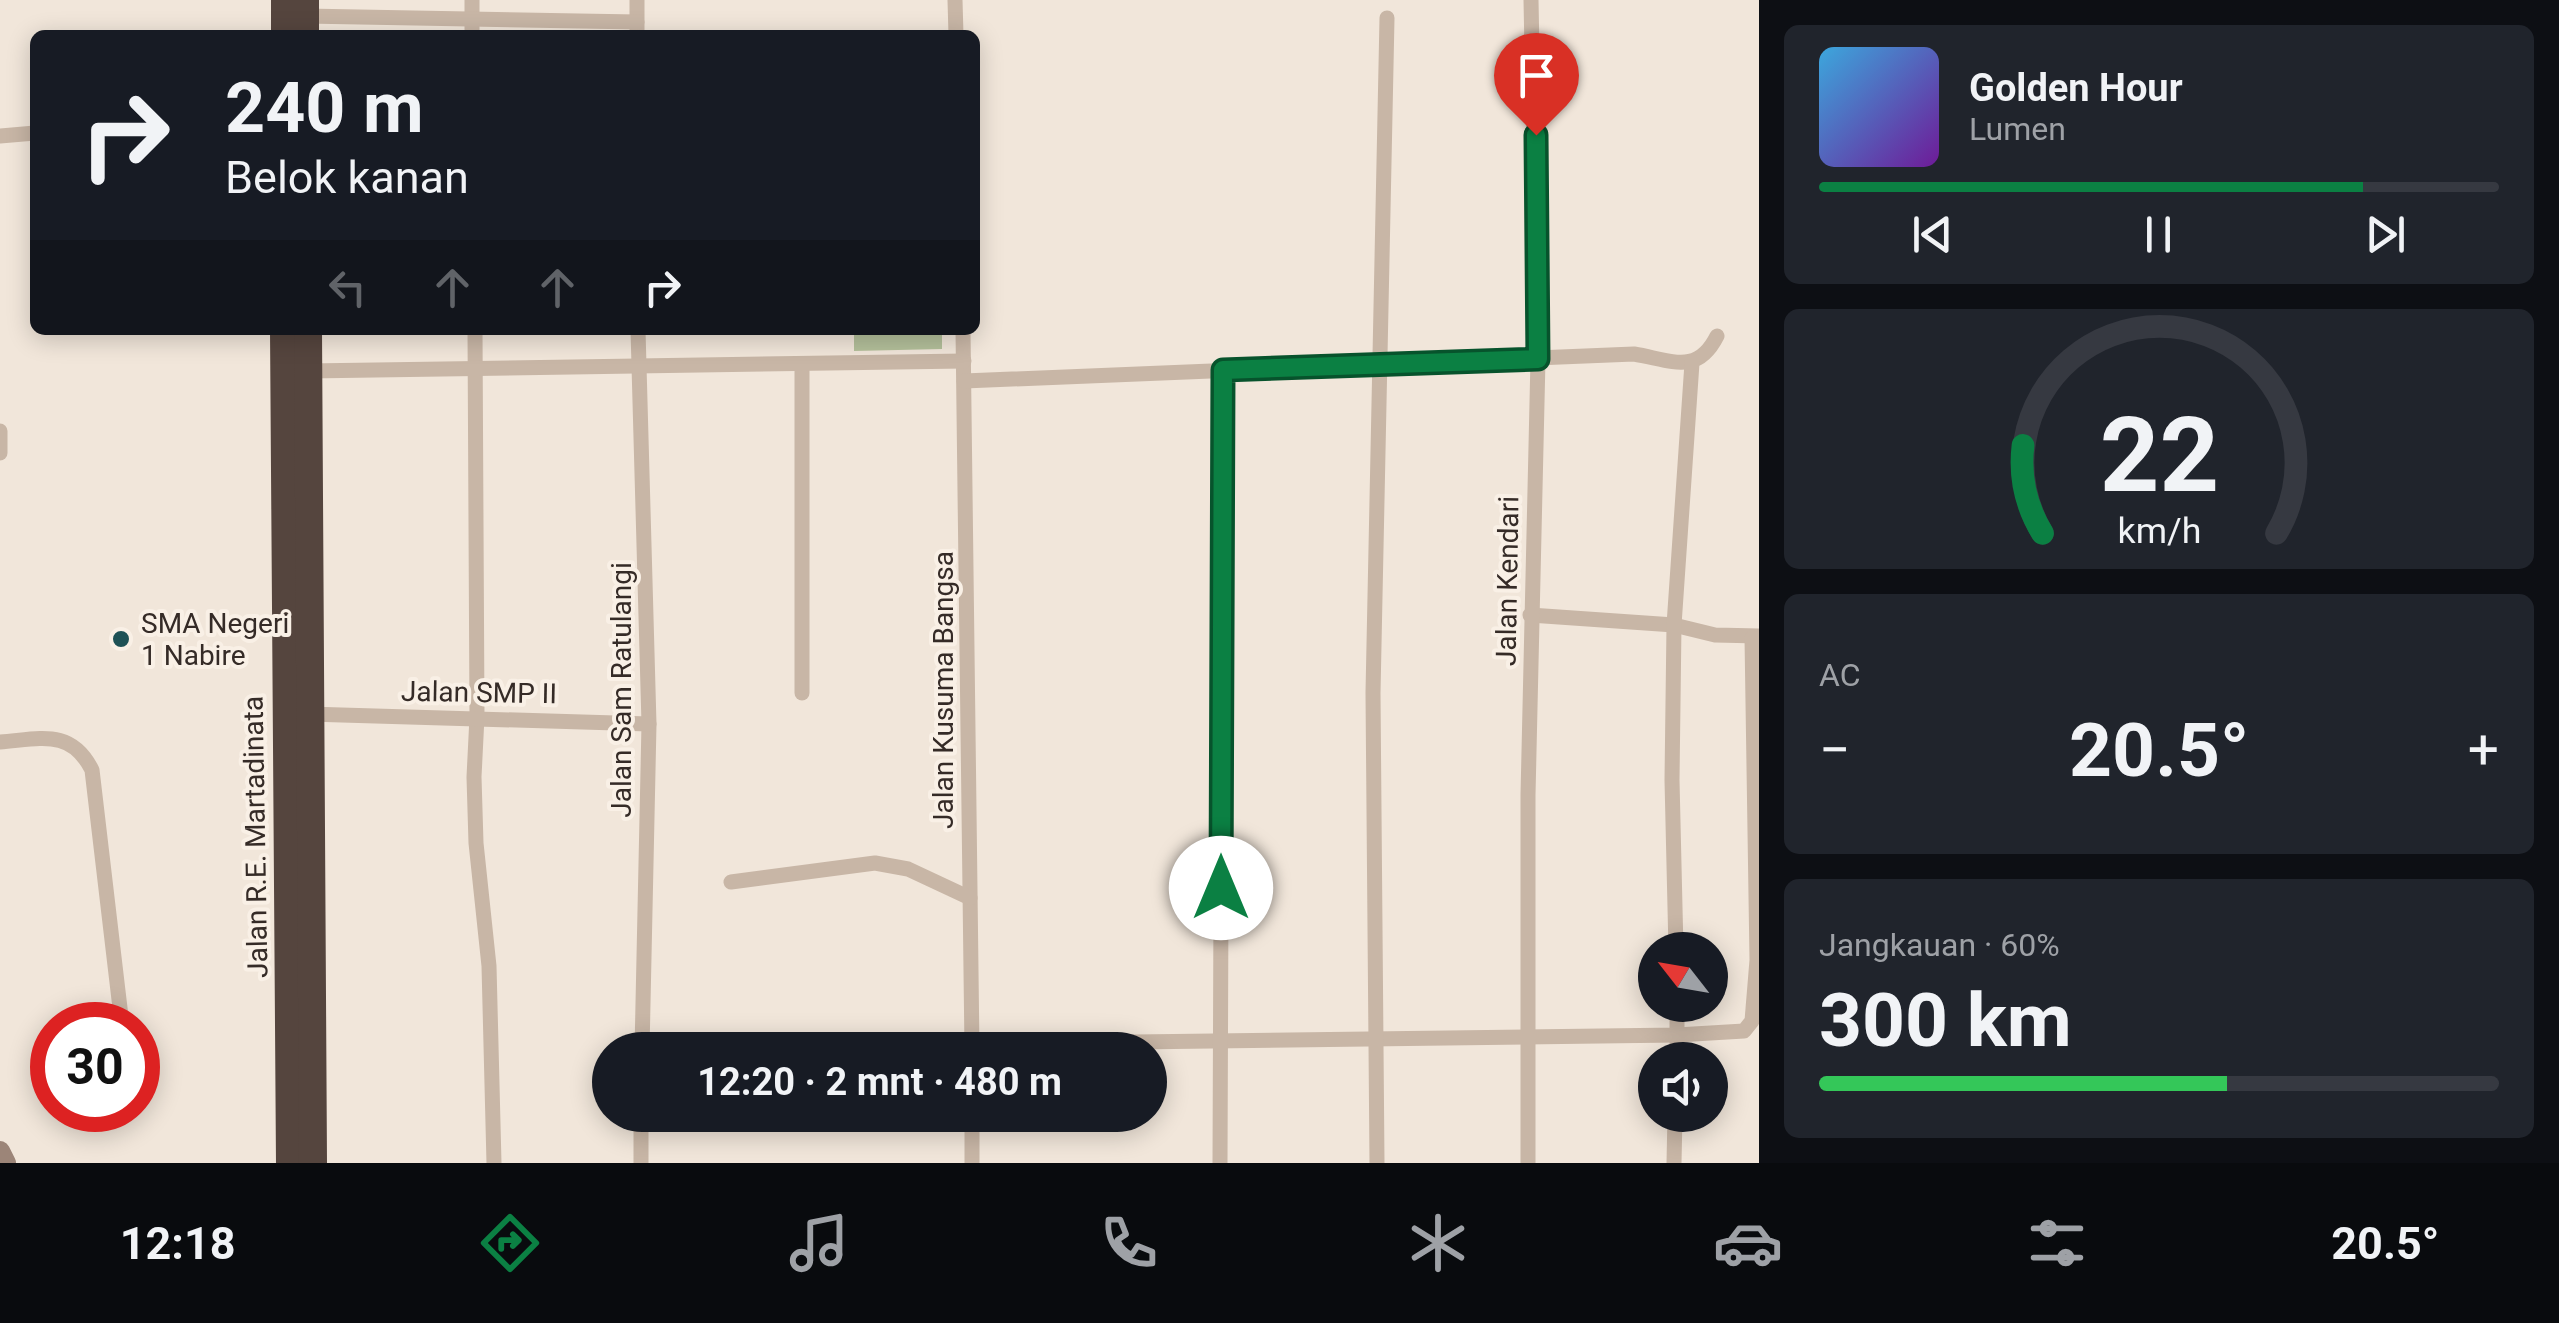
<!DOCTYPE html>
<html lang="id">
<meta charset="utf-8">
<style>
:root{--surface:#171b24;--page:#20242c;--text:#f1f3f6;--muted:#9ea1a6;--line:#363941;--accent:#0b8043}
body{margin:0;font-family:Roboto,sans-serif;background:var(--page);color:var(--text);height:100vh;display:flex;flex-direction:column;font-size:38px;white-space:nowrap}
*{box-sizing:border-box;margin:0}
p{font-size:32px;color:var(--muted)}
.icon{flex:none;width:55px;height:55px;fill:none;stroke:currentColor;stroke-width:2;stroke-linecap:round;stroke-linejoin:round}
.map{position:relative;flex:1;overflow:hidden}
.panel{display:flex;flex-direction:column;gap:25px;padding:25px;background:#0d0f14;width:800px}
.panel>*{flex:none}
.guide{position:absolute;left:30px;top:30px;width:950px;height:305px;border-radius:15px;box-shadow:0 5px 25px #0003;background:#171b24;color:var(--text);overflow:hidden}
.needle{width:65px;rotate:301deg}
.buttons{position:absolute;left:1638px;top:932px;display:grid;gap:20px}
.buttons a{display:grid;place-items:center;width:90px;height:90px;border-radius:50%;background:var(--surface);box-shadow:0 5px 25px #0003;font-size:50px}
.speed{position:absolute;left:30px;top:1002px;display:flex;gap:20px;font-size:50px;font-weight:700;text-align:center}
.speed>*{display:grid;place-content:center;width:130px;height:130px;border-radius:50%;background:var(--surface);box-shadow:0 5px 25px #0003;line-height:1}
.speed .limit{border:15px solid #d22;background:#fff;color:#111}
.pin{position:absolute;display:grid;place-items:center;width:85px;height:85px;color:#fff;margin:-102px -42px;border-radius:50% 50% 50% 0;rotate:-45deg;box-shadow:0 0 10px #0007}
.pin .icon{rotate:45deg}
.me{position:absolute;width:110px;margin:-55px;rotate:0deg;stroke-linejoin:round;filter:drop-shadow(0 0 8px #0008)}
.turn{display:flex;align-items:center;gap:35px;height:210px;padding:0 30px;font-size:45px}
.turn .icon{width:130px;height:130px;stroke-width:2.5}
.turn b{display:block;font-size:70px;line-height:85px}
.lanes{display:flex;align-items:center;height:95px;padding:0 30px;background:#0003;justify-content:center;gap:50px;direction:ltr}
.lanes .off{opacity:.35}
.big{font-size:75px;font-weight:700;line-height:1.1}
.panel .tile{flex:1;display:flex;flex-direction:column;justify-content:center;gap:15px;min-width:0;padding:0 35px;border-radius:15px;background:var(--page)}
.panel .dial{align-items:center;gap:0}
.dial svg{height:260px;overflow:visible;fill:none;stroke:var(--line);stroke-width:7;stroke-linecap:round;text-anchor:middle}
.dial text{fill:var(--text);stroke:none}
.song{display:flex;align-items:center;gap:30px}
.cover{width:120px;height:120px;border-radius:15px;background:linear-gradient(135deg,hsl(200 70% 55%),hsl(280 70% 35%))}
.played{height:10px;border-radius:5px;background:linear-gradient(90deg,var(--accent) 80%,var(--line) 80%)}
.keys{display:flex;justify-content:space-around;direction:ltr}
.heat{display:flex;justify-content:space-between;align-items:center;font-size:55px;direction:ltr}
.charge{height:15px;border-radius:8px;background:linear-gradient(90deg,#34c759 60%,var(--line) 0)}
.trip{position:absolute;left:592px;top:1032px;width:575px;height:100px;border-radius:50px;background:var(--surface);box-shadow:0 5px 25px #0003;font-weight:700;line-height:100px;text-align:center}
.menu{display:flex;height:160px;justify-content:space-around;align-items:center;background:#090b0e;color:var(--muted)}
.menu .icon{width:70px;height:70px}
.menu .active{color:var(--accent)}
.menu b{font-size:45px;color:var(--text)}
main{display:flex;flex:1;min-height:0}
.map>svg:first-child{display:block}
.green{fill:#b3bf9a}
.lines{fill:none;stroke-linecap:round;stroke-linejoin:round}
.street{stroke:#c8b6a6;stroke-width:15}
.secondary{stroke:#9c8578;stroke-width:20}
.highway{stroke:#55453e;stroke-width:28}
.route-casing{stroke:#07532c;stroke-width:25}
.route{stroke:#0b8043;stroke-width:18}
.poi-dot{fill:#1e5155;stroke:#f9f0e6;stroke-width:4}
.labels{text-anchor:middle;stroke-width:8;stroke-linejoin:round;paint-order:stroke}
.street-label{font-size:28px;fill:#352b27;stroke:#f9f0e6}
.poi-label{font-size:28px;fill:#352b27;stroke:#f9f0e6;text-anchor:start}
</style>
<main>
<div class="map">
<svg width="1759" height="1163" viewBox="0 0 1759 1163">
<rect width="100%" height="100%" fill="#f1e6da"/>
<path class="green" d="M854,330H942V349L854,351Z"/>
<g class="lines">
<g class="street">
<path d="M472,0V35"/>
<path d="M637,0V35"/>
<path d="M955,0L956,35"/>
<path d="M305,16L637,22"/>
<path d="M0,136L35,133"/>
<path d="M475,330L477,717L474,777L476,843L489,966L494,1163"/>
<path d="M638,330L649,724L642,1050"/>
<path d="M963,330L972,1050"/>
<path d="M802,364V693"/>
<path d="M308,371L964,361"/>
<path d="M964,381L1634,354C1671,360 1697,376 1717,336"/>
<path d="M0,431V453"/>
<path d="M1530,615L1674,625L1715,635L1759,636"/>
<path d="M308,714L649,724"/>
<path d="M0,742C40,739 71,728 92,770L122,1025"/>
<path d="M731,882L875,863L908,869L970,898"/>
<path d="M1676,950L1672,780L1674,625L1692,363"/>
<path d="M972,1044L1677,1035L1744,1031L1752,1021L1757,960L1752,638"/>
<path d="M1677,1060V1005"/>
<path d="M972,1115V1163"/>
<path d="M641,1163V1115"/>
<path d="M1220,1163L1223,370"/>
<path d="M1377,1163L1373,693L1387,18"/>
<path d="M1528,1163V795L1538,359L1531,0"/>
<path d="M1674,1163L1675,1115"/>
</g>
<path class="secondary" d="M0,1151L6,1163"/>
<g class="highway">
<path d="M285,0V35"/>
<path d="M305,0V35"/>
<path d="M284,330L290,1163"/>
<path d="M308,330L313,1163"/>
</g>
</g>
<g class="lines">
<defs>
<path id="route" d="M1221,888L1223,370L1538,359L1536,135"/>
</defs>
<use href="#route" class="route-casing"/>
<use href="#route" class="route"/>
</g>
<circle class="poi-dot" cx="121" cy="639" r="10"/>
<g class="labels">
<g class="street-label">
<text transform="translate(1507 581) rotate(-89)" y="10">Jalan Kendari</text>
<text transform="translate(621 690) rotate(-90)" y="10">Jalan Sam Ratulangi</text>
<text transform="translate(943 690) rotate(-90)" y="10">Jalan Kusuma Bangsa</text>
<text transform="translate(479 692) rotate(1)" y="10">Jalan SMP II</text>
<text transform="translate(255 837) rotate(-91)" y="10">Jalan R.E. Martadinata</text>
</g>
<g class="poi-label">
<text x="141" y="633">SMA Negeri<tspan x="141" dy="32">1 Nabire</tspan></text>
</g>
</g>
</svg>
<div class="buttons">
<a><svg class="needle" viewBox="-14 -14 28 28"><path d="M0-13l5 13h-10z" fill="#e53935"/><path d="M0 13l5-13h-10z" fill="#9ea1a6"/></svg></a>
<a><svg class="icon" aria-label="sound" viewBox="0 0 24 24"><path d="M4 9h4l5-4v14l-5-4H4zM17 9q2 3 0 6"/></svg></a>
</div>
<div class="speed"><div class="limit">30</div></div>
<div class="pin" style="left:1536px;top:135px;background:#d93025"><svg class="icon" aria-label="arrive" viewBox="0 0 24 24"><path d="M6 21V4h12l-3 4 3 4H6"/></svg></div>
<svg class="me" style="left:1221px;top:888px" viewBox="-20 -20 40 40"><circle r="19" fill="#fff"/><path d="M0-13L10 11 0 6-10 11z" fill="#0b8043"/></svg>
<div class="trip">12:20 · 2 mnt · 480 m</div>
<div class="guide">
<div class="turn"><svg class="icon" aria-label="right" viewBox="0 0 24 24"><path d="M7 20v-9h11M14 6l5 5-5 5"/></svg><div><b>240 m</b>Belok kanan</div></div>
<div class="lanes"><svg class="icon off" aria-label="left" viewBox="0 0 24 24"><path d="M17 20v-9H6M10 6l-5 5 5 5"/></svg><svg class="icon off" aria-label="ahead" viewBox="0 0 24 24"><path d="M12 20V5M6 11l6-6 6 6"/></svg><svg class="icon off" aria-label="ahead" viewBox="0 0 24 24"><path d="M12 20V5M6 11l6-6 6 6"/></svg><svg class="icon" aria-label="right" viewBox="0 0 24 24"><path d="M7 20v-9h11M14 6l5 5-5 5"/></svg></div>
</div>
</div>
<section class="panel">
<div class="tile">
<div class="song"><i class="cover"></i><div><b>Golden Hour</b><p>Lumen</p></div></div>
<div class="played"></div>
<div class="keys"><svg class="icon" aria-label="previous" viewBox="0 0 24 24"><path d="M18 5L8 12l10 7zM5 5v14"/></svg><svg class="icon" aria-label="pause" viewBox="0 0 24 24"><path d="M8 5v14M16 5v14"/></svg><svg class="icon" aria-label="next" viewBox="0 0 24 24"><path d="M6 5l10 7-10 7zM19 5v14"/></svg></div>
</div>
<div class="tile dial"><svg viewBox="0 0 100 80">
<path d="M14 69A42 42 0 1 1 86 69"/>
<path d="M14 69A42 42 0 0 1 8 42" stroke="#0b8043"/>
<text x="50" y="56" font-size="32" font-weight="700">22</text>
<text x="50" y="72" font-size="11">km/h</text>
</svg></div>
<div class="tile"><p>AC</p>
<div class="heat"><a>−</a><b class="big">20.5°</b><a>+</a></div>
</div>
<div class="tile"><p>Jangkauan · 60%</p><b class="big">300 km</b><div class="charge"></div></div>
</section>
</main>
<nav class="menu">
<b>12:18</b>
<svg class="icon active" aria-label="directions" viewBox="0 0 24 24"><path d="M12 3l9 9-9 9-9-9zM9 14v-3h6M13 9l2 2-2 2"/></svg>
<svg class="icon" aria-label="music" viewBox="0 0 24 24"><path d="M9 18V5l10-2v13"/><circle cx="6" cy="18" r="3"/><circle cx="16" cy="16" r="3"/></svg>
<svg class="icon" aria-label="phone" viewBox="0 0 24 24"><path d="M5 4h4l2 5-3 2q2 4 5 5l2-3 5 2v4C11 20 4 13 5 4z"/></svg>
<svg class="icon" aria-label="climate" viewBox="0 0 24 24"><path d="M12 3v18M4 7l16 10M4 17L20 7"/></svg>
<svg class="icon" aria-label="car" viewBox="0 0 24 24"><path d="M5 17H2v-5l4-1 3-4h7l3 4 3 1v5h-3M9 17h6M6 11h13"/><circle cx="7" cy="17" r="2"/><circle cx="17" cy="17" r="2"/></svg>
<svg class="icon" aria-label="filters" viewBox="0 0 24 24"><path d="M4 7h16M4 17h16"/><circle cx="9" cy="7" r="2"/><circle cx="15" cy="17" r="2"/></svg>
<b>20.5°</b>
</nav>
